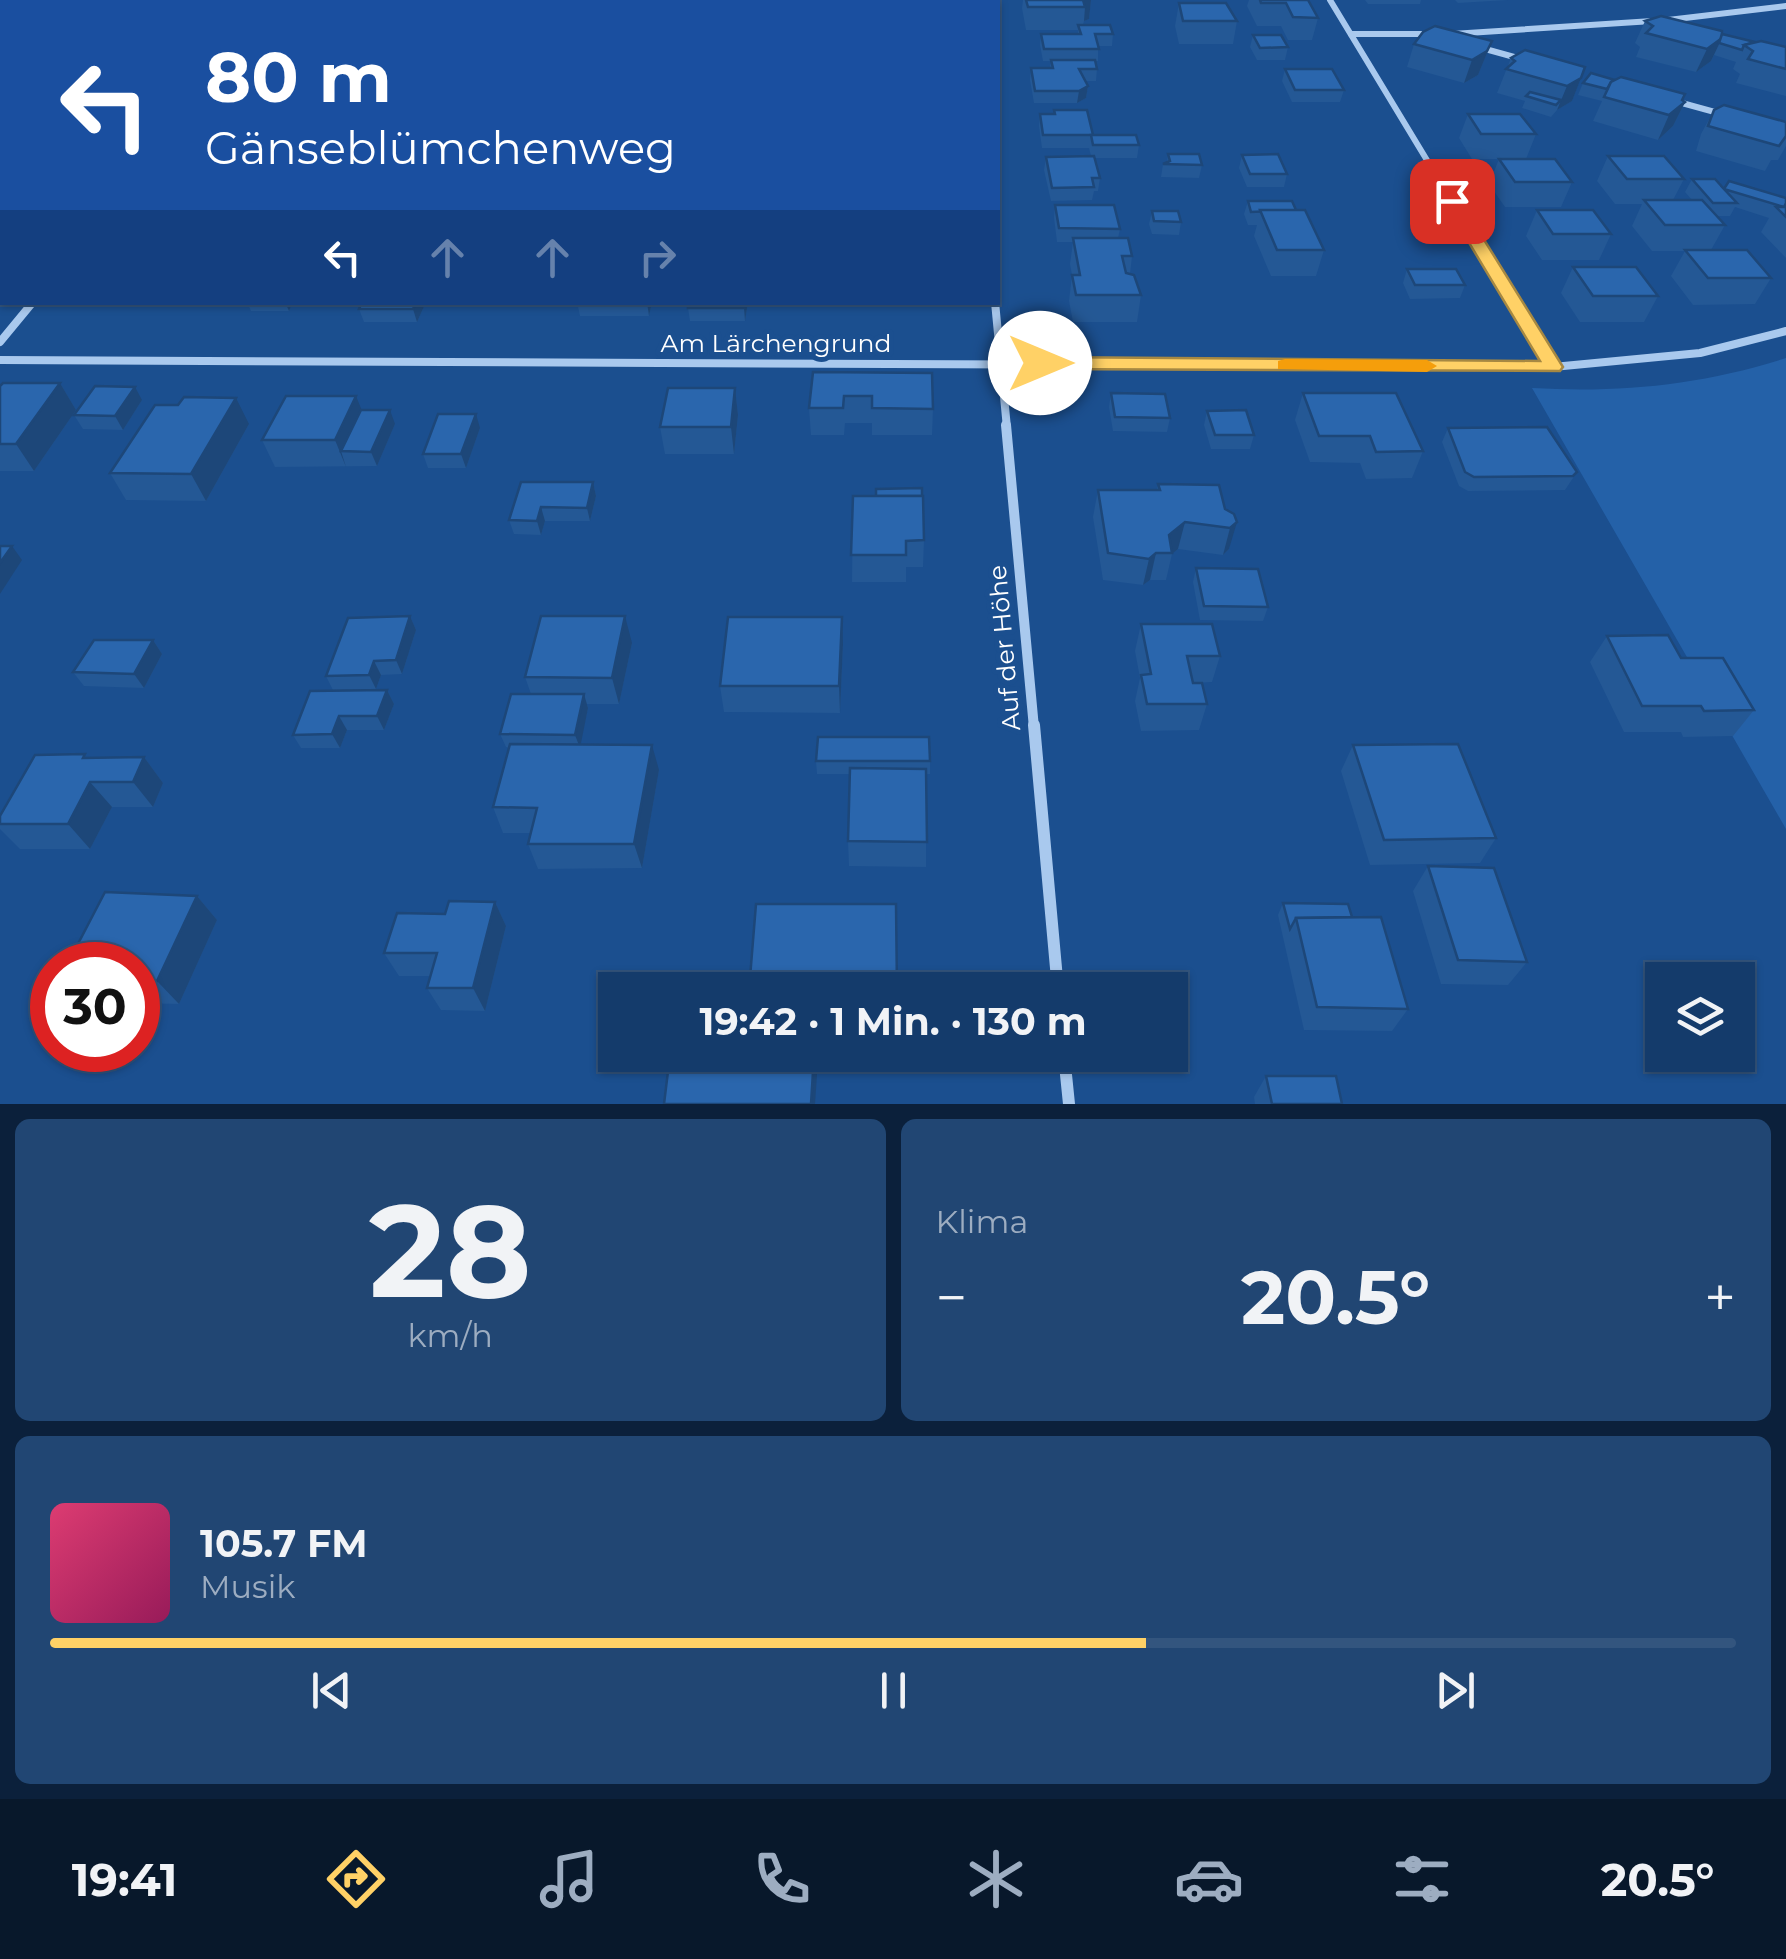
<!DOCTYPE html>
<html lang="de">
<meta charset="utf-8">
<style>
:root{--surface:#143b6b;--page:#214673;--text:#f1f3f6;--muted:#9dadc1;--line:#33557e;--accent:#ffd166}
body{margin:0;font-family:Montserrat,sans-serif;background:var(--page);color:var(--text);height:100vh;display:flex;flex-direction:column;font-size:38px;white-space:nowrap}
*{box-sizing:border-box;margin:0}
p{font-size:32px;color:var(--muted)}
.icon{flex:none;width:55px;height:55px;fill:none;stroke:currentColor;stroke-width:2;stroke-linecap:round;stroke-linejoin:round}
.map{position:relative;height:1104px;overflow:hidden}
.sheet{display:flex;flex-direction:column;gap:15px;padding:15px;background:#0b203b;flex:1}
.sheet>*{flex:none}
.guide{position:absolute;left:0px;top:0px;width:1000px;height:305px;box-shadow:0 2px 8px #0004,0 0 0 2px var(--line);background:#1a4fa0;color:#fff;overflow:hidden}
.buttons{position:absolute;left:1645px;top:962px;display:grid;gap:20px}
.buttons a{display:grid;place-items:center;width:110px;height:110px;border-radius:0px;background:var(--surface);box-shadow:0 2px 8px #0004,0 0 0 2px var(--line);font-size:50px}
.speed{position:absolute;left:30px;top:942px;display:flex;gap:20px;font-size:50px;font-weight:700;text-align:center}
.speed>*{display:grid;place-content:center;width:130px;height:130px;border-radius:50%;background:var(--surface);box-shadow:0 2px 8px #0004,0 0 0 2px var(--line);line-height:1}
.speed .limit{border:15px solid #d22;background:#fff;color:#111}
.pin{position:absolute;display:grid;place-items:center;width:85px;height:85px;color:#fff;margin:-42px;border-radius:20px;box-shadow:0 5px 15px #0006}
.me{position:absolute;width:110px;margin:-55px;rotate:90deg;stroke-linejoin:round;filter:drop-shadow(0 0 8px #0008)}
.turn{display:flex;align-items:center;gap:35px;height:210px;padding:0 40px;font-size:45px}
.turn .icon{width:130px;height:130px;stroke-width:2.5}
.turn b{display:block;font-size:70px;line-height:85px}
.lanes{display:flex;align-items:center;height:95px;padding:0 40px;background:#0003;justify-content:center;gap:50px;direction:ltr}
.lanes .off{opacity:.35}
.big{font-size:75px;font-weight:700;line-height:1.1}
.sheet .tile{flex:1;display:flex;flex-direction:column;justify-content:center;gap:15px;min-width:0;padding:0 35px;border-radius:15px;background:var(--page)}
.sheet .dial{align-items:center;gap:0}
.dial b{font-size:130px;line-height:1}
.song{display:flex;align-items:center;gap:30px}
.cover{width:120px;height:120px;border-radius:15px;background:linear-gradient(135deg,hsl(340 70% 55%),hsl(330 70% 35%))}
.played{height:10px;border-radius:5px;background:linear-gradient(90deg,var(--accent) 65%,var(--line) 65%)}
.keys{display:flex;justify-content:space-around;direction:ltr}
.heat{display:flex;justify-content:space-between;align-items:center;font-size:55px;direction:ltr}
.sheet .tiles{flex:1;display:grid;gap:15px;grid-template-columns:1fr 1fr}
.tile:last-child{grid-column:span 2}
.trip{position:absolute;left:598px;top:972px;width:590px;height:100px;border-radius:0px;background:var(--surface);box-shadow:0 2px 8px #0004,0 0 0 2px var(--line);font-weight:700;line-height:100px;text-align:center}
.menu{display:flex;height:160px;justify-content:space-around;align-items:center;background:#08182b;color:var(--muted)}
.menu .icon{width:70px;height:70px}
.menu .current{color:var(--accent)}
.menu b{font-size:45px;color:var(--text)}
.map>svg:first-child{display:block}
.green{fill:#2461a8}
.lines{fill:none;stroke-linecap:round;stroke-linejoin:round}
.minor-far3{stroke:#a9c9ee;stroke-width:6}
.minor-far2{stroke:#a9c9ee;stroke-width:8}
.minor-far1{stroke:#a9c9ee;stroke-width:10}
.minor{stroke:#a9c9ee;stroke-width:12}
.wall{fill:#245895}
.shaded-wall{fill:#1d4779}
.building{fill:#2a66ad;stroke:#1d4779;stroke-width:2.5}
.route{fill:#ffd166;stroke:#a68842;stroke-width:2.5}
.slow{fill:#f59e0b}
.labels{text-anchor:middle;stroke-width:10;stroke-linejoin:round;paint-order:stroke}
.street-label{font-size:25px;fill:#fff;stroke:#1b4f8f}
</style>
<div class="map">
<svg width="1786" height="1104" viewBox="0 0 1786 1104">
<rect width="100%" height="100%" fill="#1b4f8f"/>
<path class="green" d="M1786,358V829L1532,388C1621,393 1701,385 1786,358Z"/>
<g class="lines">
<g class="minor-far3">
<path d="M1330,0L1445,190"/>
<path d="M1351,34H1435"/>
<path d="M1452,34L1668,20L1786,6"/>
<path d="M1478,47L1525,60"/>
<path d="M1671,100L1722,114"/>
</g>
<g class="minor-far2">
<path d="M1444,187L1553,367"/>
<path d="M995,302L1007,428"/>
<path d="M0,342L33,302"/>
<path d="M0,360L1553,367L1700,353L1786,331"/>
</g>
<path class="minor-far1" d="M1006,425L1034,728"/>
<g class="minor">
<path d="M1034,725L1058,990"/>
<path d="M1064,1055L1069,1104"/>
</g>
</g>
<g class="wall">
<path d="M0,0H51L48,2H2V5Z"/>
<path d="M628,0H681L680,2Z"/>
<path d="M1023,0H1091L1089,19L1084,21L1083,25L1113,34L1112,46H1098V61H1095L1097,69L1096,81H1085L1088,86L1086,98L1077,103H1034L1030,80L1031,68H1050L1051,61H1043L1040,45L1041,34H1078V30H1026L1022,8Z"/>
<path d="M1249,0H1308L1318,18L1312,40H1288L1281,26H1257L1247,6Z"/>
<path d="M1365,0H1421L1420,4H1368Z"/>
<path d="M1455,0H1508L1458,3Z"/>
<path d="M1179,3L1237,21L1233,44H1179L1175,26Z"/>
<path d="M1645,21L1786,47V96L1736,83L1740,74L1733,69L1736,62L1714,55L1711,61L1696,72L1636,57L1640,47L1635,43Z"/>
<path d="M1253,35L1288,47L1285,60H1257L1250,47Z"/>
<path d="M1492,41L1478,75L1464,83L1407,67L1414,44Z"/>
<path d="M1511,58L1585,67L1572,101L1557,110L1551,117L1522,108L1525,101L1497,93Z"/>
<path d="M1285,69L1344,90L1340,102H1292L1282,81Z"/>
<path d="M1583,83L1682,100L1685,102L1673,126L1658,140L1593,121L1602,101L1578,95Z"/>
<path d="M1054,110L1093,135L1139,145L1137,158H1094L1100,178L1098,191H1094L1092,200L1051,201L1044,170L1046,157L1091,156L1089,148H1042L1039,126L1040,114H1054Z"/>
<path d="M1714,110L1786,122V146L1778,160H1771L1765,171L1696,151L1701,134Z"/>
<path d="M1468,114L1536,134L1526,159H1472L1459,138Z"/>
<path d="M1168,154L1202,165L1199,178L1161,177L1163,164L1167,163Z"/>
<path d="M1242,155L1287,174L1284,187H1247L1239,168Z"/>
<path d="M1608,156L1684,179L1673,200H1692L1685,192L1692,179L1786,207V258L1761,232L1769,218L1735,207L1730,216H1717L1725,225L1711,250L1771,278L1755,304L1693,305L1671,276L1685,251H1652L1632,226L1642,204H1615L1597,181Z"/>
<path d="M1499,159L1572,182L1561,207H1505L1489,184Z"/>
<path d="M1248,201L1296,210L1324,250L1316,276H1271L1254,236L1257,225H1248L1244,214Z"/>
<path d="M1055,205L1120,229L1118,238L1132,256L1130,274L1141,295L1137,322H1073L1069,301L1072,275L1070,264L1073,242H1057L1054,218Z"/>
<path d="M1537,210L1611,234L1599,260H1542L1526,236Z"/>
<path d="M1152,211L1181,222L1179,235L1152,234L1149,224Z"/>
<path d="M1573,267L1658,296L1644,322H1580L1561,293Z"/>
<path d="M1407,269L1465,285L1460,298L1410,299L1403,283Z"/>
<path d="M247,302H293L289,311H251Z"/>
<path d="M337,302H426L417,322H364L359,309L361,304H338Z"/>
<path d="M577,302H652L649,316H580Z"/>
<path d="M748,302L745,321H690L688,308Z"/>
<path d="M813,372L933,409L932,435H872V423H845L844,435H811L809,408Z"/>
<path d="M60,383L76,410L34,471H0V386Z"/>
<path d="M735,388L738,415L734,454H665L660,427Z"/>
<path d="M1111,393L1170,418L1167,432L1113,431L1109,407Z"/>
<path d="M1303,393L1423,451L1412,478L1366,479L1360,463L1310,462L1295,420Z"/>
<path d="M142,400L123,430L83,429L74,415Z"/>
<path d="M362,410L395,424L377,466L275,467L262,440Z"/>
<path d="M1207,411L1254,435L1250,449H1211L1204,425Z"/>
<path d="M249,424L206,501L126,500L110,473Z"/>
<path d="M480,428L466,468H428L423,454Z"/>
<path d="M1448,428L1577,472L1565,490L1468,491L1459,486L1442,442Z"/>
<path d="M593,482L596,496L590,521H545L541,535L514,534L509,520Z"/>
<path d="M1158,484L1225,509L1234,514L1229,549L1223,555L1178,549L1172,554L1166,580H1150L1143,585L1103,580L1093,517L1098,490H1157Z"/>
<path d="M853,496L924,540L923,567H906V582H852Z"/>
<path d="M1196,568L1268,607L1263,621L1200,620L1193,582Z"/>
<path d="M410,616L416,630L402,674L381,675L376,689L333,690L326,676Z"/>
<path d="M842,617L843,644L840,713L724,712L720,686Z"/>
<path d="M1141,624L1220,656L1212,682L1193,683L1207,704L1199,730L1141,731L1135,701L1140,678L1135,651Z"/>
<path d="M1607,636L1681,658L1754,710L1733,736L1683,737L1681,732H1624L1590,662Z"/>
<path d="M153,640L162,654L144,688L84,686L73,672Z"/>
<path d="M632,643L619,704H587L588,708L580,744L659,770L642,868L538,869L528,844L531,833H503L493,807L509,748L506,747L500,734L531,694L525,677Z"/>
<path d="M387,690L394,704L384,730H347L340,748H301L293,735Z"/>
<path d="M1353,745L1496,838L1480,863L1370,865L1341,771Z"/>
<path d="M144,757L163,783L153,807H112L90,849H20L0,829V816L88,758Z"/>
<path d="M816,761H930V774H926V867L849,866L848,841L850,774H817Z"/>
<path d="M1428,866L1527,962L1508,985L1441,984L1413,891Z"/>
<path d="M197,896L217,920L179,1004L138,1003V965Z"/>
<path d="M495,902L506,926L485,1011L441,1010L427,988L430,976H399L384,953L445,914Z"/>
<path d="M1283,903L1352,917L1408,1009L1392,1031L1304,1030L1278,915Z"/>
<path d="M1266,1076L1342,1104H1255L1254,1097Z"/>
</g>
<g class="shaded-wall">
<path d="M34,0H51L48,2H35Z"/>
<path d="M1083,0H1091L1089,19L1084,21L1085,7Z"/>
<path d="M1722,38L1711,61L1696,72L1707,49Z"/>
<path d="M1492,41L1478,75L1464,83L1472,60Z"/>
<path d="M1581,78L1572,101L1557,110L1567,86Z"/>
<path d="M1088,86L1086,98L1077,103L1079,91Z"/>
<path d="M1685,94L1679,107L1685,102L1673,126L1658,140L1669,115Z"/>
<path d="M0,152L2,156V165L0,168Z"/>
<path d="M285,302H293L289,311Z"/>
<path d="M416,302H426L417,322L413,309Z"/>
<path d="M647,302H652L649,316Z"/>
<path d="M744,302H748L745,321L744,308Z"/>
<path d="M60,383L76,410L34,471L16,444Z"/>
<path d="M135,387L142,400L123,430L115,416Z"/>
<path d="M735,388L738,415L734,454L731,427Z"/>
<path d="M356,396L367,423L341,451L346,467L335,440Z"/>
<path d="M236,398L249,424L206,501L191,474Z"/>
<path d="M390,410L395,424L377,466L371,452Z"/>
<path d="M476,414L480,428L466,468L461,454Z"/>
<path d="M593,482L596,496L590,521L587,508Z"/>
<path d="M541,507L545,521L541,535L537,521Z"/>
<path d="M1185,522L1178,549L1172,554L1169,535Z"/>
<path d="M1237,522L1229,549L1223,555L1230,528Z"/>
<path d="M12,546L22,560L0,594V563Z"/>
<path d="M1156,553L1150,580L1143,585L1149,559Z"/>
<path d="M410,616L416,630L402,674L396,660Z"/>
<path d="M625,616L632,643L619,704L612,678Z"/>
<path d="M842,617L843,644L840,713L839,686Z"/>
<path d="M153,640L162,654L144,688L134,674Z"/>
<path d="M374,661L381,675L376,689L369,675Z"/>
<path d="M387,690L394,704L384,730L377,716Z"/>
<path d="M584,694L588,708L580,748L575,735Z"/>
<path d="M339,716L347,730L340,748L332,734Z"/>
<path d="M652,745L659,770L642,868L634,844Z"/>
<path d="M144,757L163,783L153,807L133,782Z"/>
<path d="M90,782L112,807L90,849L68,824Z"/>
<path d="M197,896L217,920L179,1004L157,981Z"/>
<path d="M495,902L506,926L485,1011L473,988Z"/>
<path d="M814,1055L817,1075L815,1104H811Z"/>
</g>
<g class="building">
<path d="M126,0H193L191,2H123Z"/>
<path d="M1026,0H1083L1085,7H1028Z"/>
<path d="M1260,0H1308L1318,18L1293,17L1286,3H1261Z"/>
<path d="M1179,3H1226L1237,21H1183Z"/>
<path d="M1661,16L1722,31V38L1707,49L1646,33L1653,26L1645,21Z"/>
<path d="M1078,25H1110L1113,34H1095L1099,49H1044L1041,34H1081Z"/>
<path d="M1435,26L1492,41L1487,51L1472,60L1414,44L1423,32Z"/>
<path d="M1722,34L1755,42L1744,45L1742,50L1719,43Z"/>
<path d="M1253,35H1281L1288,47L1260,48Z"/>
<path d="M1761,41L1786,47V69L1748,59L1753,51L1744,45Z"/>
<path d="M1525,50L1585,67L1581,78L1567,86L1506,69L1515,61L1511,58Z"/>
<path d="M1051,60H1095L1097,69H1079L1088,86L1079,91H1035L1031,68H1053Z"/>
<path d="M1285,69H1332L1344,90H1295Z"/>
<path d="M1591,73L1615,80L1611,82L1607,89L1583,83Z"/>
<path d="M1621,77L1685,94L1682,100L1685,102L1669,115L1604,97L1611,82Z"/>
<path d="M1530,92L1561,100L1556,105L1526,96Z"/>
<path d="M1724,105L1786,122V136L1779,146L1708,126L1714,110Z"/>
<path d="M1054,110H1087L1093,135H1043L1040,114H1055Z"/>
<path d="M1468,114H1520L1536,134H1481Z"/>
<path d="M1091,135H1136L1139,145H1093Z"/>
<path d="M1168,154H1199L1202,165L1163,164L1170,161Z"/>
<path d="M1278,154L1287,174H1250L1242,155Z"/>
<path d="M1094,156L1100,178H1092L1094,187L1052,188L1046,157Z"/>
<path d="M1608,156H1664L1684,179H1627Z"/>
<path d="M1499,159H1555L1572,182H1515Z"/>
<path d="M1692,179H1715L1724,189L1729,181L1786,198V203L1784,207L1724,189L1737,203H1713Z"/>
<path d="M1644,200H1702L1725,225H1665Z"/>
<path d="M1248,201H1292L1296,210L1251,212Z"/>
<path d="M1055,205H1114L1120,229L1059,228Z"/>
<path d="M1776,207H1786V217Z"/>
<path d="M1260,210H1305L1324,250H1277Z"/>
<path d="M1537,210H1593L1611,234H1553Z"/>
<path d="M1152,211H1178L1181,222L1154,221Z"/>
<path d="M1073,238H1128L1132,256H1122L1126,273L1134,275L1141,295H1076L1072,275H1080Z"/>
<path d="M1685,250H1747L1771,278H1708Z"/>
<path d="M1573,267H1636L1658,296H1593Z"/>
<path d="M1407,269H1456L1465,285H1415Z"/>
<path d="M362,302H416L413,309H359Z"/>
<path d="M689,302H744V308H688Z"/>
<path d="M813,372L932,373L933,409L872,408V396H844L843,408H809Z"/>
<path d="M3,383H60L16,444H0V386Z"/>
<path d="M95,386L135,387L115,416L74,415Z"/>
<path d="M668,388H735L731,427H660Z"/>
<path d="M1111,393L1165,394L1170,418L1115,417Z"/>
<path d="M1303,393H1396L1423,451L1376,452L1370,436H1319Z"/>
<path d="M286,396H356L335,440H262Z"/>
<path d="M184,397L236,398L191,474L110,473L155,405H178Z"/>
<path d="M361,410H390L371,452L341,451Z"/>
<path d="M1246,410L1254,435H1215L1207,411Z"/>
<path d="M438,414H476L461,454H423Z"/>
<path d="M1547,427L1577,472L1573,476L1474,477L1465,472L1448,428Z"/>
<path d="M521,482H593L587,508L541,507L537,521L509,520Z"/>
<path d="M1158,484L1219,485L1225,509L1234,514L1237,522L1230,528L1185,522L1169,535L1172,553H1156L1149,559L1108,553L1098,490H1160Z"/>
<path d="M922,488V496H876V489Z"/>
<path d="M853,496H923L924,540L906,541V555H851Z"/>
<path d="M0,546H12L0,563Z"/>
<path d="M1196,568L1258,569L1268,607L1204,606Z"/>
<path d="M410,616L396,660L374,661L369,675L326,676L348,618Z"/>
<path d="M541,616H625L612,678L525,677Z"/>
<path d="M728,617H842L839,686H720Z"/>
<path d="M1141,624H1212L1220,656H1187L1193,683H1202L1207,704H1147L1141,675L1151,674Z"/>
<path d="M1668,635L1681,658H1723L1754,710L1704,711L1701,706H1642L1607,636Z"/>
<path d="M94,640H153L134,674L73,672Z"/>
<path d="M387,690L377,716H339L332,734L293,735L310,691Z"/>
<path d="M511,694H584L575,735L500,734Z"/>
<path d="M818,737H929L930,761H816Z"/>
<path d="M510,744L652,745L634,844H528L537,808L493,807Z"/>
<path d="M1458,744L1496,838L1384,840L1353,745Z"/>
<path d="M85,754L83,758L144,757L133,782H90L68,824H0V816L35,755Z"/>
<path d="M850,768L926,769L927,842L848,841Z"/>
<path d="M1428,866L1494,868L1527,962L1458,960Z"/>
<path d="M105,892L197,896L157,981H138V965H67Z"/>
<path d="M449,901L495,902L473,988H427L437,953H384L397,913L445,914Z"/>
<path d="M1283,903L1348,904L1352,917L1296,918L1290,929Z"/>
<path d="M756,904H896L897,990H749Z"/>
<path d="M1381,917L1408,1009L1317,1007L1296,918Z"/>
<path d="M670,1055H814L811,1104H664Z"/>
<path d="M1266,1076H1336L1342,1104H1272Z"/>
</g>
<path class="route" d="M1452,196L1460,201L1563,367L1560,371L1040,369L1030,363L1040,357L1540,361L1444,201Z"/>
<path class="slow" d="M1285,359L1427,360L1437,366L1427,372L1278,369V361Z"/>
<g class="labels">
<g class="street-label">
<text x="776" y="352">Am Lärchengrund</text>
<text transform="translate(1004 648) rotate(-95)" y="9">Auf der Höhe</text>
</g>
</g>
</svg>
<div class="buttons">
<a><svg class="icon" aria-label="layers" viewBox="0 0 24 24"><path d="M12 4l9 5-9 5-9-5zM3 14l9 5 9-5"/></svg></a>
</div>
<div class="speed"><div class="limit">30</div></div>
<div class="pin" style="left:1452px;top:201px;background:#d93025"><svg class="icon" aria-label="arrive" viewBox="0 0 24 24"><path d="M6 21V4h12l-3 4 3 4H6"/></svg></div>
<svg class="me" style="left:1040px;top:363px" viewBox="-20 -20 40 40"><circle r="19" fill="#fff"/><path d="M0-13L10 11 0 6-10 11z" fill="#ffd166"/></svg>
<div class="trip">19:42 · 1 Min. · 130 m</div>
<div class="guide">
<div class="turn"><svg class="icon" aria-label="left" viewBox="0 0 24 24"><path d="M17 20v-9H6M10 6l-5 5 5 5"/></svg><div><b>80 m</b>Gänseblümchenweg</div></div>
<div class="lanes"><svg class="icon" aria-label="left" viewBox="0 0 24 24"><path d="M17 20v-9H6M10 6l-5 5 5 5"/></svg><svg class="icon off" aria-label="ahead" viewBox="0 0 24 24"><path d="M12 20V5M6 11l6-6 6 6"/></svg><svg class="icon off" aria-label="ahead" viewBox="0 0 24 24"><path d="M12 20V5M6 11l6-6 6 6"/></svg><svg class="icon off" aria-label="right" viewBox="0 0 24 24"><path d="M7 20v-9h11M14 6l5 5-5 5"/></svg></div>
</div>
</div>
<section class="sheet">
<div class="tiles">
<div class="tile dial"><b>28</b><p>km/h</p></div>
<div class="tile"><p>Klima</p>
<div class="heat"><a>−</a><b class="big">20.5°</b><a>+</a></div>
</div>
<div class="tile">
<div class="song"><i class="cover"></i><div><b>105.7 FM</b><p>Musik</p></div></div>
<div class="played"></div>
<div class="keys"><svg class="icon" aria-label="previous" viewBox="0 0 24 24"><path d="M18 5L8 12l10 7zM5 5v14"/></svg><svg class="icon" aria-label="pause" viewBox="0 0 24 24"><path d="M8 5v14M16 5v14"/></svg><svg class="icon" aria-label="next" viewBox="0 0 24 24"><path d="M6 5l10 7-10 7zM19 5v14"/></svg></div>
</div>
</div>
</section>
<nav class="menu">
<b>19:41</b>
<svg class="icon current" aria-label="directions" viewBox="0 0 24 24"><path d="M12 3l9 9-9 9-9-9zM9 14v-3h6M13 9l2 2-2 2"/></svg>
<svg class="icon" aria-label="music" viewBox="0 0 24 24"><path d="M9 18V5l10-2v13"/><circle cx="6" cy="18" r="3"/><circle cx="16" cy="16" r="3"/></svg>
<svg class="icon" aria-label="phone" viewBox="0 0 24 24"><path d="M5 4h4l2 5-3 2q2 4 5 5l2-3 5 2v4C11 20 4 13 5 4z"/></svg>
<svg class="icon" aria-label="climate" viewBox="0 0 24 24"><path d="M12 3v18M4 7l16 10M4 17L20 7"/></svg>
<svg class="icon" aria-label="car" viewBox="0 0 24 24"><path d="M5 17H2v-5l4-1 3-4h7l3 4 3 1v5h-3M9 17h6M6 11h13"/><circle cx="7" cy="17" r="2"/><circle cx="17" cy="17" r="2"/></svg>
<svg class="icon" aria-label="filters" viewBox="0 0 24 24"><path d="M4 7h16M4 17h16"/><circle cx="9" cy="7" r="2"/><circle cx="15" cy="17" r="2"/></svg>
<b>20.5°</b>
</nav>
